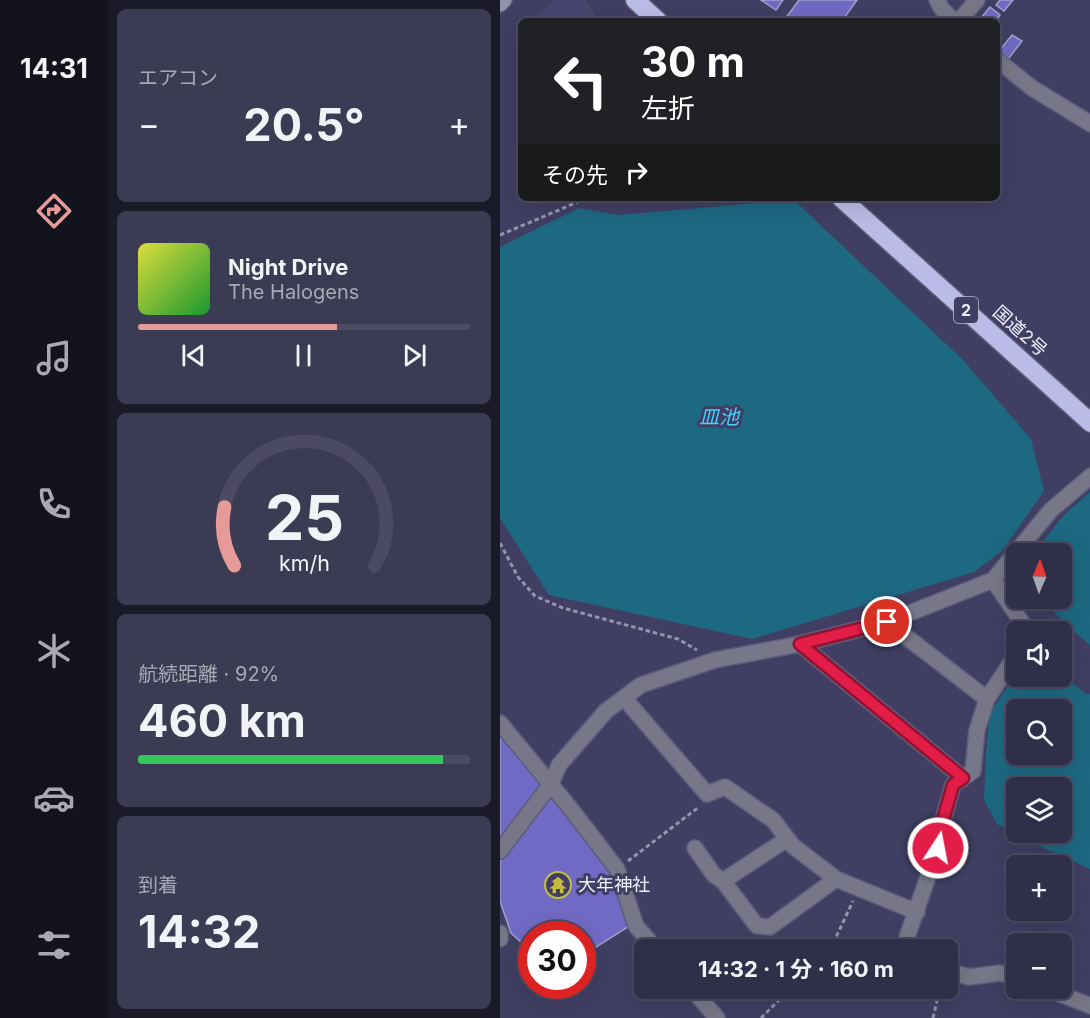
<!DOCTYPE html>
<html lang="ja">
<meta charset="utf-8">
<style>
:root{--surface:#302f4a;--page:#3c3b54;--text:#f1f3f6;--muted:#a8a9b5;--line:#4b4a62;--accent:#e69b98}
body{margin:0;font-family:Inter,"Noto Sans JP",sans-serif;background:var(--page);color:var(--text);height:100vh;display:flex;flex-direction:column;font-size:22px;white-space:nowrap}
*{box-sizing:border-box;margin:0}
p{font-size:20px;color:var(--muted)}
.icon{flex:none;width:33px;height:33px;fill:none;stroke:currentColor;stroke-width:2;stroke-linecap:round;stroke-linejoin:round}
.map{position:relative;flex:1;overflow:hidden}
.sheet{display:flex;flex-direction:column;gap:9px;padding:9px;background:#1a1a29;width:392px}
.sheet>*{flex:none}
.top-card{position:absolute;left:18px;top:18px;width:482px;height:183px;border-radius:9px;box-shadow:0 6px 24px #0002,0 0 0 2px var(--line);background:#202124;color:#fff;overflow:hidden}
.needle{width:39px;rotate:2deg}
.buttons{position:absolute;left:506px;top:543px;display:grid;gap:12px}
.buttons a{display:grid;place-items:center;width:66px;height:66px;border-radius:9px;background:var(--surface);box-shadow:0 6px 24px #0002,0 0 0 2px var(--line);font-size:30px}
.speed{position:absolute;left:18px;top:921px;display:flex;gap:12px;font-size:30px;font-weight:700;text-align:center}
.speed>*{display:grid;place-content:center;width:78px;height:78px;border-radius:50%;background:var(--surface);box-shadow:0 6px 24px #0002,0 0 0 2px var(--line);line-height:1}
.speed .limit{border:9px solid #d22;background:#fff;color:#111}
.pin{position:absolute;display:grid;place-items:center;width:51px;height:51px;color:#fff;margin:-26px;border:3px solid #fff;border-radius:50%;box-shadow:0 2px 6px #0007}
.me{position:absolute;width:66px;margin:-33px;rotate:11deg;stroke-linejoin:round;filter:drop-shadow(0 0 4px #0008)}
.turn{display:flex;align-items:center;gap:21px;height:126px;padding:0 24px;font-size:27px}
.turn .icon{width:78px;height:78px;stroke-width:2.5}
.turn b{display:block;font-size:42px;line-height:51px}
.then{display:flex;align-items:center;height:57px;padding:0 24px;background:#0003;gap:12px;font-size:22px}
.big{font-size:45px;font-weight:700;line-height:1.1}
.sheet .widget{flex:1;display:flex;flex-direction:column;justify-content:center;gap:9px;min-width:0;padding:0 21px;border-radius:9px;background:var(--page)}
.sheet .dial{align-items:center;gap:0}
.dial svg{height:156px;overflow:visible;fill:none;stroke:var(--line);stroke-width:7;stroke-linecap:round;text-anchor:middle}
.dial text{fill:var(--text);stroke:none}
.song{display:flex;align-items:center;gap:18px}
.cover{width:72px;height:72px;border-radius:9px;background:linear-gradient(135deg,hsl(60 70% 55%),hsl(130 70% 35%))}
.played{height:6px;border-radius:3px;background:linear-gradient(90deg,var(--accent) 60%,var(--line) 60%)}
.keys{display:flex;justify-content:space-around;direction:ltr}
.heat{display:flex;justify-content:space-between;align-items:center;font-size:33px;direction:ltr}
.charge{height:9px;border-radius:4px;background:linear-gradient(90deg,#34c759 92%,var(--line) 0)}
.trip{position:absolute;left:134px;top:939px;width:324px;height:60px;border-radius:9px;background:var(--surface);box-shadow:0 6px 24px #0002,0 0 0 2px var(--line);font-weight:700;line-height:60px;text-align:center}
main{display:flex;flex:1;min-height:0}
.tabs{display:flex;flex-direction:column;width:108px;justify-content:space-around;align-items:center;background:#13131e;color:var(--muted)}
.tabs .icon{width:42px;height:42px}
.tabs .selected{color:var(--accent)}
.tabs b{font-size:27px;color:var(--text)}
.map>svg:first-child{display:block}
.built{fill:#484671}
.water{fill:#1d6982;fill-rule:evenodd}
.building{fill:#716ac4;stroke:#a0a0cb;stroke-width:1.5}
.lines{fill:none;stroke-linecap:round;stroke-linejoin:round}
.street-casing{stroke:#5c5b7b;stroke-width:18}
.secondary-casing{stroke:#5c5b7b;stroke-width:18}
.highway-casing{stroke:#5c5b7b;stroke-width:21}
.path{stroke:#9494ad;stroke-width:3;stroke-dasharray:4.5 3;stroke-linecap:butt}
.street{stroke:#777789;stroke-width:15}
.secondary{stroke:#9293af;stroke-width:15}
.highway{stroke:#bbbbe7;stroke-width:18}
.route-casing{stroke:#92132f;stroke-width:15}
.route{stroke:#e11d48;stroke-width:10}
.labels{text-anchor:middle;stroke-width:6;stroke-linejoin:round;paint-order:stroke}
.shield{fill:#403f63;stroke:#babace;stroke-width:1.5}
.shield-label{font-size:16px;font-weight:bold;fill:#eeeefc}
.street-label{font-size:18px;fill:#eeeefc;stroke:#403f63}
.poi-label{font-size:18px;fill:#eeeefc;stroke:#403f63;text-anchor:start}
.water-label{font-size:20px;font-style:italic;fill:#45d0fe;stroke:#403f63}
</style>
<main>
<nav class="tabs">
<b>14:31</b>
<svg class="icon selected" aria-label="directions" viewBox="0 0 24 24"><path d="M12 3l9 9-9 9-9-9zM9 14v-3h6M13 9l2 2-2 2"/></svg>
<svg class="icon" aria-label="music" viewBox="0 0 24 24"><path d="M9 18V5l10-2v13"/><circle cx="6" cy="18" r="3"/><circle cx="16" cy="16" r="3"/></svg>
<svg class="icon" aria-label="phone" viewBox="0 0 24 24"><path d="M5 4h4l2 5-3 2q2 4 5 5l2-3 5 2v4C11 20 4 13 5 4z"/></svg>
<svg class="icon" aria-label="climate" viewBox="0 0 24 24"><path d="M12 3v18M4 7l16 10M4 17L20 7"/></svg>
<svg class="icon" aria-label="car" viewBox="0 0 24 24"><path d="M5 17H2v-5l4-1 3-4h7l3 4 3 1v5h-3M9 17h6M6 11h13"/><circle cx="7" cy="17" r="2"/><circle cx="17" cy="17" r="2"/></svg>
<svg class="icon" aria-label="filters" viewBox="0 0 24 24"><path d="M4 7h16M4 17h16"/><circle cx="9" cy="7" r="2"/><circle cx="15" cy="17" r="2"/></svg>
</nav>
<section class="sheet">
<div class="widget"><p>エアコン</p>
<div class="heat"><a>−</a><b class="big">20.5°</b><a>+</a></div>
</div>
<div class="widget">
<div class="song"><i class="cover"></i><div><b>Night Drive</b><p>The Halogens</p></div></div>
<div class="played"></div>
<div class="keys"><svg class="icon" aria-label="previous" viewBox="0 0 24 24"><path d="M18 5L8 12l10 7zM5 5v14"/></svg><svg class="icon" aria-label="pause" viewBox="0 0 24 24"><path d="M8 5v14M16 5v14"/></svg><svg class="icon" aria-label="next" viewBox="0 0 24 24"><path d="M6 5l10 7-10 7zM19 5v14"/></svg></div>
</div>
<div class="widget dial"><svg viewBox="0 0 100 80">
<path d="M14 69A42 42 0 1 1 86 69"/>
<path d="M14 69A42 42 0 0 1 9 39" stroke="#e69b98"/>
<text x="50" y="56" font-size="32" font-weight="700">25</text>
<text x="50" y="72" font-size="11">km/h</text>
</svg></div>
<div class="widget"><p>航続距離 · 92%</p><b class="big">460 km</b><div class="charge"></div></div>
<div class="widget"><p>到着</p><b class="big">14:32</b></div>
</section>
<div class="map">
<svg width="591" height="1018" viewBox="0 0 591 1018">
<rect width="100%" height="100%" fill="#403f63"/>
<path class="built" d="M54,0H85L99,21H31Z"/>
<g class="water">
<path d="M294,200L464,361L531,439L544,491L502,551L474,572L252,639L49,595L0,518V247L79,208L119,215Z"/>
<path d="M590,492V645L563,622L543,599L561,598V554L534,553L563,516Z"/>
<path d="M561,648L571,656L570,669L572,683L586,694H590V869L518,836L497,824L484,800L486,753L490,713L516,674V676H561ZM516,710H561V754H516ZM516,788H561V832H516Z"/>
</g>
<g class="building">
<path d="M261,0H283L276,10Z"/>
<path d="M299,0H357L342,21H288L285,19Z"/>
<path d="M500,0H513L504,11L496,5Z"/>
<path d="M490,7L500,15L496,21H484L481,18Z"/>
<path d="M512,35L522,41L509,58L499,51Z"/>
<path d="M0,733L44,783L0,841Z"/>
<path d="M52,795L111,870L131,925L82,956V934H32V952L11,933L0,901V861Z"/>
</g>
<g class="lines">
<defs>
<g id="street">
<path d="M437,0L442,9L454,21"/>
<path d="M459,21L477,0"/>
<path d="M496,59L532,88L591,124"/>
<path d="M493,580L523,624L524,632"/>
<path d="M387,622L487,699"/>
<path d="M300,644L463,778"/>
<path d="M124,698L207,794L225,787L273,820L293,846L336,879L417,912"/>
<path d="M0,723L71,809L117,869L136,926L157,950"/>
<path d="M287,839L223,881L257,926L270,927L336,879"/>
<path d="M195,848L214,875L223,881"/>
<path d="M0,851L51,784L59,765L106,711L141,685L215,660L300,644L387,622L493,580L551,510L591,476"/>
<path d="M0,933V939"/>
<path d="M412,950L406,940L438,848L441,827L453,785L473,771L477,730L487,699L516,655"/>
<path d="M447,971L469,977L500,973L516,977"/>
<path d="M191,988L217,1018"/>
<path d="M545,988L591,1006"/>
</g>
<path id="secondary" d="M0,4L4,0"/>
<g id="highway">
<path d="M135,0L158,21"/>
<path d="M341,198L591,423"/>
</g>
</defs>
<use href="#street" class="street-casing"/>
<use href="#secondary" class="secondary-casing"/>
<use href="#highway" class="highway-casing"/>
<g class="path">
<path d="M0,235L87,198"/>
<path d="M0,543L18,577L35,596L63,608L178,639L197,650"/>
<path d="M128,861L199,807"/>
<path d="M330,950L353,901"/>
<path d="M261,1018L291,988"/>
<path d="M433,1018L440,988"/>
</g>
<use href="#street" class="street"/>
<use href="#secondary" class="secondary"/>
<use href="#highway" class="highway"/>
</g>
<g class="lines">
<defs>
<path id="route" d="M387,622L300,644L463,778L453,785L441,827L438,848"/>
</defs>
<use href="#route" class="route-casing"/>
<use href="#route" class="route"/>
</g>
<defs>
<symbol id="temple-ring" viewBox="-11 -11 22 22"><circle r="9.5" fill="#403f63" stroke="#c6bc3c" stroke-width="1.5"/><path d="M0-6L5-2H3V0L6.5 2.5H4V6H1.5V3h-3V6H-4V2.5H-6.5L-3 0V-2H-5Z" fill="#c6bc3c"/></symbol>
</defs>
<g fill-rule="evenodd">
<use href="#temple-ring" x="43" y="870" width="30" height="30"/>
</g>
<g class="labels">
<rect class="shield" x="454" y="297" width="24" height="26" rx="4.5"/>
<g class="shield-label">
<text x="466" y="316">2</text>
</g>
<g class="street-label">
<text transform="translate(520 331) rotate(42)" y="6">国道2号</text>
</g>
<g class="poi-label">
<text x="78" y="891">大年神社</text>
</g>
<g class="water-label">
<text x="219" y="424">皿池</text>
</g>
</g>
</svg>
<div class="buttons">
<a><svg class="needle" viewBox="-14 -14 28 28"><path d="M0-13l5 13h-10z" fill="#e53935"/><path d="M0 13l5-13h-10z" fill="#a8a9b5"/></svg></a>
<a><svg class="icon" aria-label="sound" viewBox="0 0 24 24"><path d="M4 9h4l5-4v14l-5-4H4zM17 9q2 3 0 6"/></svg></a>
<a><svg class="icon" aria-label="search" viewBox="0 0 24 24"><circle cx="10" cy="10" r="6"/><path d="M15 15l6 6"/></svg></a>
<a><svg class="icon" aria-label="layers" viewBox="0 0 24 24"><path d="M12 4l9 5-9 5-9-5zM3 14l9 5 9-5"/></svg></a>
<a>+</a>
<a>−</a>
</div>
<div class="speed"><div class="limit">30</div></div>
<div class="pin" style="left:387px;top:622px;background:#d93025"><svg class="icon" aria-label="arrive" viewBox="0 0 24 24"><path d="M6 21V4h12l-3 4 3 4H6"/></svg></div>
<svg class="me" style="left:438px;top:848px" viewBox="-20 -20 40 40"><circle r="17" fill="#e11d48" stroke="#fff" stroke-width="3"/><path d="M0-11L8 9 0 5-8 9z" fill="#fff"/></svg>
<div class="trip">14:32 · 1 分 · 160 m</div>
<div class="top-card">
<div class="turn"><svg class="icon" aria-label="left" viewBox="0 0 24 24"><path d="M17 20v-9H6M10 6l-5 5 5 5"/></svg><div><b>30 m</b>左折</div></div>
<div class="then">その先<svg class="icon" aria-label="right" viewBox="0 0 24 24"><path d="M7 20v-9h11M14 6l5 5-5 5"/></svg></div>
</div>
</div>
</main>
